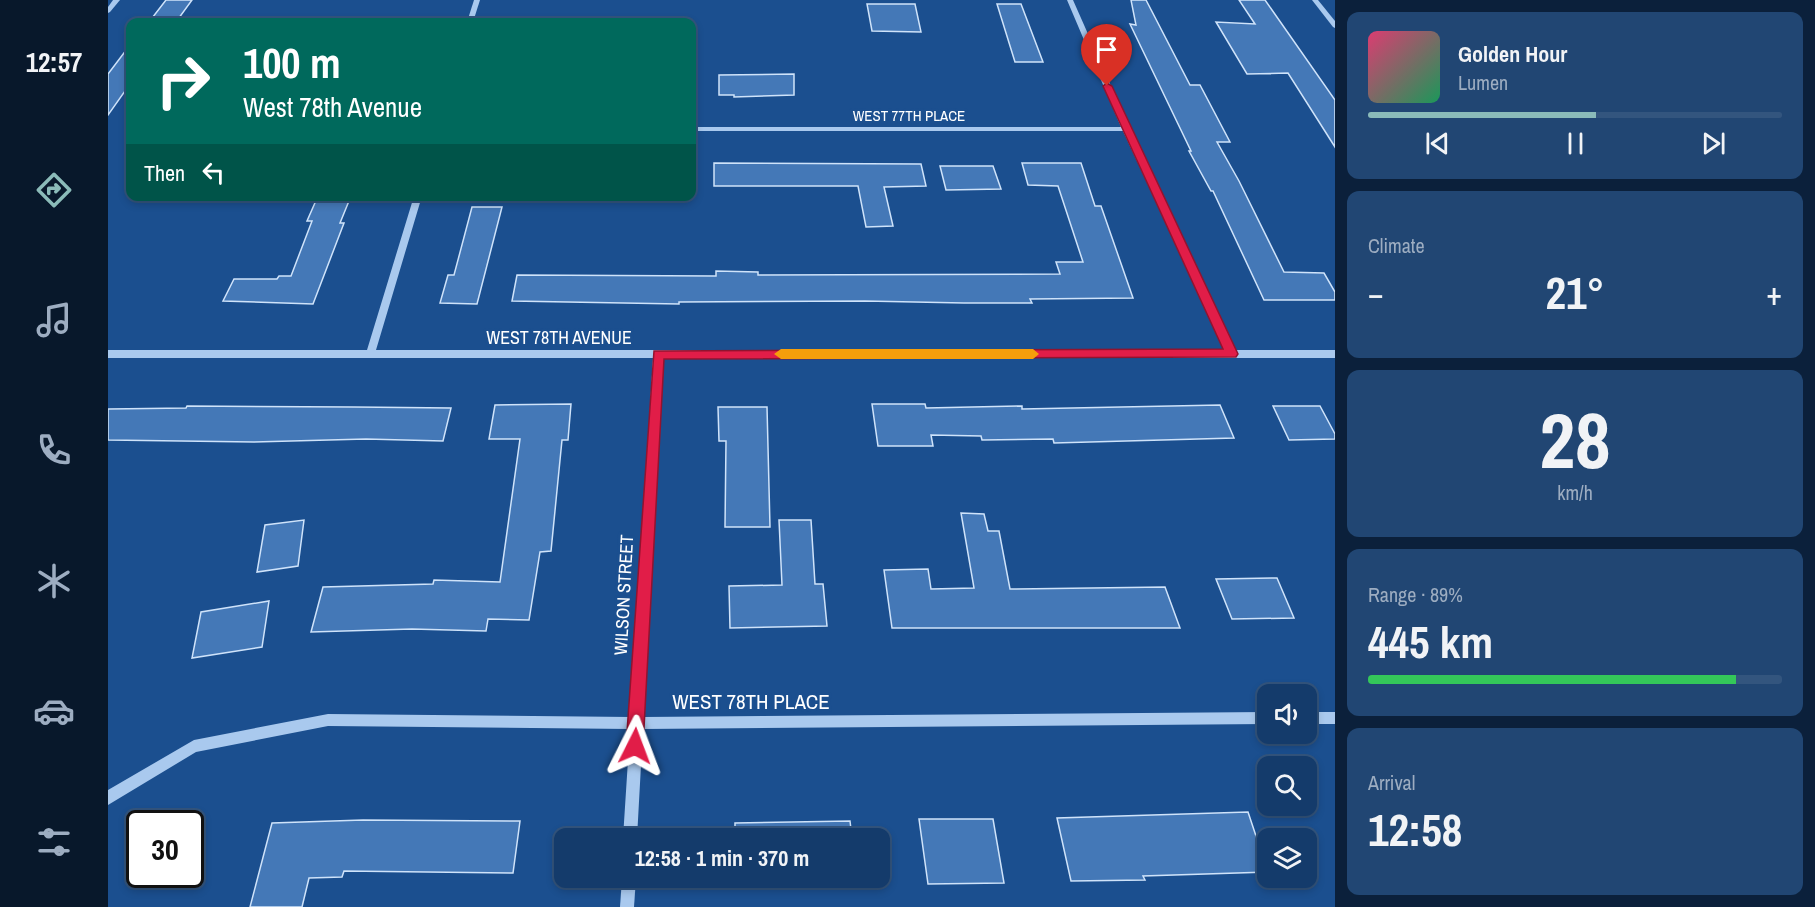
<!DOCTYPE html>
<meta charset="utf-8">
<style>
:root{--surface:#143b6b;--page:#214673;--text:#f1f3f6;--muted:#9dadc1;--line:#33557e;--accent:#8bbbb9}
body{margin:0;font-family:"Archivo Narrow",sans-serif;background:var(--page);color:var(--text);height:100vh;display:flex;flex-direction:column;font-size:22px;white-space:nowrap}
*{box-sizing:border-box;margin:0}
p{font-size:20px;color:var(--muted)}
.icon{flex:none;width:33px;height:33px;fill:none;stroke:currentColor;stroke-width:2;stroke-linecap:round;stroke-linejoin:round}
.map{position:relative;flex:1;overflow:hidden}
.side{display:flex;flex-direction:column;gap:12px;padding:12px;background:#0b203b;width:480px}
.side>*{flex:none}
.top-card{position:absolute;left:18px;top:18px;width:570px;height:183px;border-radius:12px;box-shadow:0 3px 9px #0003,0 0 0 2px var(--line);background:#00695c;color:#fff;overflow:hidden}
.buttons{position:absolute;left:1149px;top:684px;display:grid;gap:12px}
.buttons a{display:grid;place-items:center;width:60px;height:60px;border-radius:12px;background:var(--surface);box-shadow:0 3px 9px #0003,0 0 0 2px var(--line);font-size:30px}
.speed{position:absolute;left:18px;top:810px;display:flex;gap:12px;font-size:30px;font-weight:700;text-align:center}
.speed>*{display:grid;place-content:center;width:78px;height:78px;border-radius:50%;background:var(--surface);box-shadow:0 3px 9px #0003,0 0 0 2px var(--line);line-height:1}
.speed .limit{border:3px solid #111;border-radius:9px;background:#fff;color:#111}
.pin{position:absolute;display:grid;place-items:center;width:51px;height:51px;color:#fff;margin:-62px -26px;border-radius:50% 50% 50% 0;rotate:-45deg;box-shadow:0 0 6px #0007}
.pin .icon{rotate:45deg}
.me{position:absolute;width:66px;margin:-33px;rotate:3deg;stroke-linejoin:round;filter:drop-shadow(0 0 4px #0008)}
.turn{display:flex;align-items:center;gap:21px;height:126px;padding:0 18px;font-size:27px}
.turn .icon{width:78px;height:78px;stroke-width:2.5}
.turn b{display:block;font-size:42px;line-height:51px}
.then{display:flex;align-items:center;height:57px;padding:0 18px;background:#0003;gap:12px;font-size:22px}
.big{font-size:45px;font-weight:800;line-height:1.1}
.side .tile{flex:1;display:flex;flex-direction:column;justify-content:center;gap:9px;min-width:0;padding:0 21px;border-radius:12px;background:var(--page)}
.side .dial{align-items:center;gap:0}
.dial b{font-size:78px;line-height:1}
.song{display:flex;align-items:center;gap:18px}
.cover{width:72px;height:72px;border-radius:9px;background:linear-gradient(135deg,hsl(340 70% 55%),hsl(150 70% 35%))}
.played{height:6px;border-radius:3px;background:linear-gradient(90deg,var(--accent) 55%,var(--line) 55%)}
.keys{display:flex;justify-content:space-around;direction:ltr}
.heat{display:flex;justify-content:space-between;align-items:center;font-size:33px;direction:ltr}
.charge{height:9px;border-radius:4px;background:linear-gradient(90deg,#34c759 89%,var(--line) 0)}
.trip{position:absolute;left:446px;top:828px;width:336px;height:60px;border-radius:12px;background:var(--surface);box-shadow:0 3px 9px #0003,0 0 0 2px var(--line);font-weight:800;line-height:60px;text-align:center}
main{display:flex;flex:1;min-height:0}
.menu{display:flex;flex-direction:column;width:108px;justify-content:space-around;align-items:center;background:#08182b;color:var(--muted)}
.menu .icon{width:42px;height:42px}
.menu .active{color:var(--accent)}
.menu b{font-size:27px;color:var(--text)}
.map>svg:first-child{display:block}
.building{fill:#4478b7;stroke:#cfe3fa;stroke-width:1.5}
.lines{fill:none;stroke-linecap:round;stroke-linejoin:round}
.minor{fill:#a9c9ee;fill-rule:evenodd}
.route{fill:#e11d48;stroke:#92132f;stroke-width:1.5}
.slow{fill:#f59e0b}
.labels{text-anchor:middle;stroke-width:6;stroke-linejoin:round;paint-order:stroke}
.far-street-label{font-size:15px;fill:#fff;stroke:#1b4f8f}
.street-label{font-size:18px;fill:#fff;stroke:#1b4f8f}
.near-street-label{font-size:21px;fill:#fff;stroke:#1b4f8f}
</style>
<main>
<nav class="menu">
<b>12:57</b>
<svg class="icon active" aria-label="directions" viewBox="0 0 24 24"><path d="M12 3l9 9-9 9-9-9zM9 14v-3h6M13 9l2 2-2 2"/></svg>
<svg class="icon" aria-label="music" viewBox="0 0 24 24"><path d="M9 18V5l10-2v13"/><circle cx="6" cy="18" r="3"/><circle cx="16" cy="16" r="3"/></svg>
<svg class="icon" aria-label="phone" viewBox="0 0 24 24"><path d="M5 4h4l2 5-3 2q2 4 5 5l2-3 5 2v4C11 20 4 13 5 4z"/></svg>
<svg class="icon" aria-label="climate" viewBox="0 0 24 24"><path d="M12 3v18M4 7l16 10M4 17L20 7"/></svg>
<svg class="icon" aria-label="car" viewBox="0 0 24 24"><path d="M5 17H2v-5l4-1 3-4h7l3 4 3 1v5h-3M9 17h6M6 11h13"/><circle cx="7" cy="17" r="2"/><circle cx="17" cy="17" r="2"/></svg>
<svg class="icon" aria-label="filters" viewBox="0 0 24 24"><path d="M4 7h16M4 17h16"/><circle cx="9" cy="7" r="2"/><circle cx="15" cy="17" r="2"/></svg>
</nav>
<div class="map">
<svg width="1227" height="907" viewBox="0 0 1227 907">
<rect width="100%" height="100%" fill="#1b4f8f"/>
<g class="building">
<path d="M58,0H84L68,22H41Z"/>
<path d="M1023,0H1038L1082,85H1092L1122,142H1109L1131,181L1176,272L1216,273L1227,292V300H1156L1105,191H1103L1081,151H1083L1022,24L1028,25Z"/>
<path d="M1131,0H1157L1227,100V147L1180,73L1139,74L1108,22L1147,24Z"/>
<path d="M759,4H807L813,32L764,31Z"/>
<path d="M889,4H913L935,62H907Z"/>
<path d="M22,45V84L0,115V74Z"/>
<path d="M686,74V95L626,97V95H611V75Z"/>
<path d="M606,163L813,164L818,186L776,187L785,226L758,227L750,186H606Z"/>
<path d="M914,163H973L987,206H993L1025,298L922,299L924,303H856L757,301L571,302V304L404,301L409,275L608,276V271L650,272V275L952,274L948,262H975L950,186L920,185Z"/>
<path d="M832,166H885L893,189L838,190Z"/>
<path d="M210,196H243L232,223H236L205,304L115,301L126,279H169L171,276H183L204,221H199Z"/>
<path d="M364,207H394L369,304L332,303L340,275H346Z"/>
<path d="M463,404L460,440H454L443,551L432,552L421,620L380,619L378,631L304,629L203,632L215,587L325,584L326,580L392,582L412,439H381L387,405Z"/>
<path d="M764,404H817L818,408L914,406V409L1112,405L1126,438L946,443L945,439L874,440L873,436L823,435L825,446H770Z"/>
<path d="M79,406L246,407L343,408L335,441L258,439L146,442L0,440V409L78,408Z"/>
<path d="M1165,406H1212L1227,434V439L1181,440Z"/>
<path d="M610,407H659L662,527H617L618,441H611Z"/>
<path d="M853,513L876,514L880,531H891L902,589L1057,587L1072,628H784L776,570L820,569L823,589L866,588Z"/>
<path d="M196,520L190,566L149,572L157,525Z"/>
<path d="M671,520H703L707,584H715L719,626L622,628L621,586L674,585Z"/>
<path d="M1169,578L1186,618L1124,619L1108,579Z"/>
<path d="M161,601L154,647L84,658L93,612Z"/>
<path d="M1140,812L1160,872L1035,876L1037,880L963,881L949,818Z"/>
<path d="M811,819H885L896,883L820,884Z"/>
<path d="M255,820L412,821L405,873L236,871L234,877L201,878L194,907H142L164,823Z"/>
<path d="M742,821L744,838H627V823Z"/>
<path d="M628,878H748V883L628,886Z"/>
</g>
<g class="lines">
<g class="minor">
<path d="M5,0H12L2,12L0,13V7Z"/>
<path d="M366,0H372L365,22H359Z"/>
<path d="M959,0H965L1022,129L1127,350H1227V358H555L535,717L1160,712V724L535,729L529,838H515L522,729L220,726L88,752L0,805V790L86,740L220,714L523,717L545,358H0V350H259L306,196H314L268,350H1117L1015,131H584V127H1013Z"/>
<path d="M1204,0H1210L1227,21V28L1225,27Z"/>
<rect x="1198" y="712" width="29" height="12"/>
<path d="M514,878H528L526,907H512Z"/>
</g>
</g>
<path class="route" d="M999,83L1004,86L1130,354L1128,357L556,359L535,746L533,752L527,754L521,752L518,746L546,351L1115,349L995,86Z"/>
<path class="slow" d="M673,349H925L931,354L925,359H673L666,354Z"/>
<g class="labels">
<g class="far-street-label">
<text x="801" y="121">WEST 77TH PLACE</text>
</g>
<g class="street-label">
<text x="451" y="344">WEST 78TH AVENUE</text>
<text transform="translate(516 595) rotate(-87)" y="6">WILSON STREET</text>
</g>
<g class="near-street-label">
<text x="643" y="709">WEST 78TH PLACE</text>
</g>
</g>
</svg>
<div class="buttons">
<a><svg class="icon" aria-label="sound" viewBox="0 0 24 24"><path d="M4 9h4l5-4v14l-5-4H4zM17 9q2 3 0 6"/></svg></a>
<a><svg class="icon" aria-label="search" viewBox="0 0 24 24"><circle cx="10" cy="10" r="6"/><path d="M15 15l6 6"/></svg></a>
<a><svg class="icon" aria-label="layers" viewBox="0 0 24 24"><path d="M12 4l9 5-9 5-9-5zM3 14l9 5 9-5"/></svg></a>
</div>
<div class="speed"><div class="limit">30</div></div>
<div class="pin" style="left:999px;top:86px;background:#d93025"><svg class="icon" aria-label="arrive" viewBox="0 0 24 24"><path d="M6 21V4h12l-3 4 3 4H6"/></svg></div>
<svg class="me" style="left:527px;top:746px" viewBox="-20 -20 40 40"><path d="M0-17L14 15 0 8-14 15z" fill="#e11d48" stroke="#fff" stroke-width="4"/></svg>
<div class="trip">12:58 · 1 min · 370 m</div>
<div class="top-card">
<div class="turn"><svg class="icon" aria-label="right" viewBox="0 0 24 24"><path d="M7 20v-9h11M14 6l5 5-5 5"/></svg><div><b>100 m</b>West 78th Avenue</div></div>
<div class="then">Then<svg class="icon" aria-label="left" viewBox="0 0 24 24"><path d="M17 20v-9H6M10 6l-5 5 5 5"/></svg></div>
</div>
</div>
<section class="side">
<div class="tile">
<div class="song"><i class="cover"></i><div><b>Golden Hour</b><p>Lumen</p></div></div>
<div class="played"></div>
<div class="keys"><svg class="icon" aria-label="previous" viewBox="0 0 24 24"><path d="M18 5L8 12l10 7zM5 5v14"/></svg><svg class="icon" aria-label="pause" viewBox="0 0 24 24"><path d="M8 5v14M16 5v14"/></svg><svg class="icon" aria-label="next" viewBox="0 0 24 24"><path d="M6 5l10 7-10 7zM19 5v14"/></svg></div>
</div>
<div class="tile"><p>Climate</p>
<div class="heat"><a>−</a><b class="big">21°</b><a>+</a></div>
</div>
<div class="tile dial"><b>28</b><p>km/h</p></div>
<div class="tile"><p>Range · 89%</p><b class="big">445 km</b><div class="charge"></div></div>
<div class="tile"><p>Arrival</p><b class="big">12:58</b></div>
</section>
</main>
